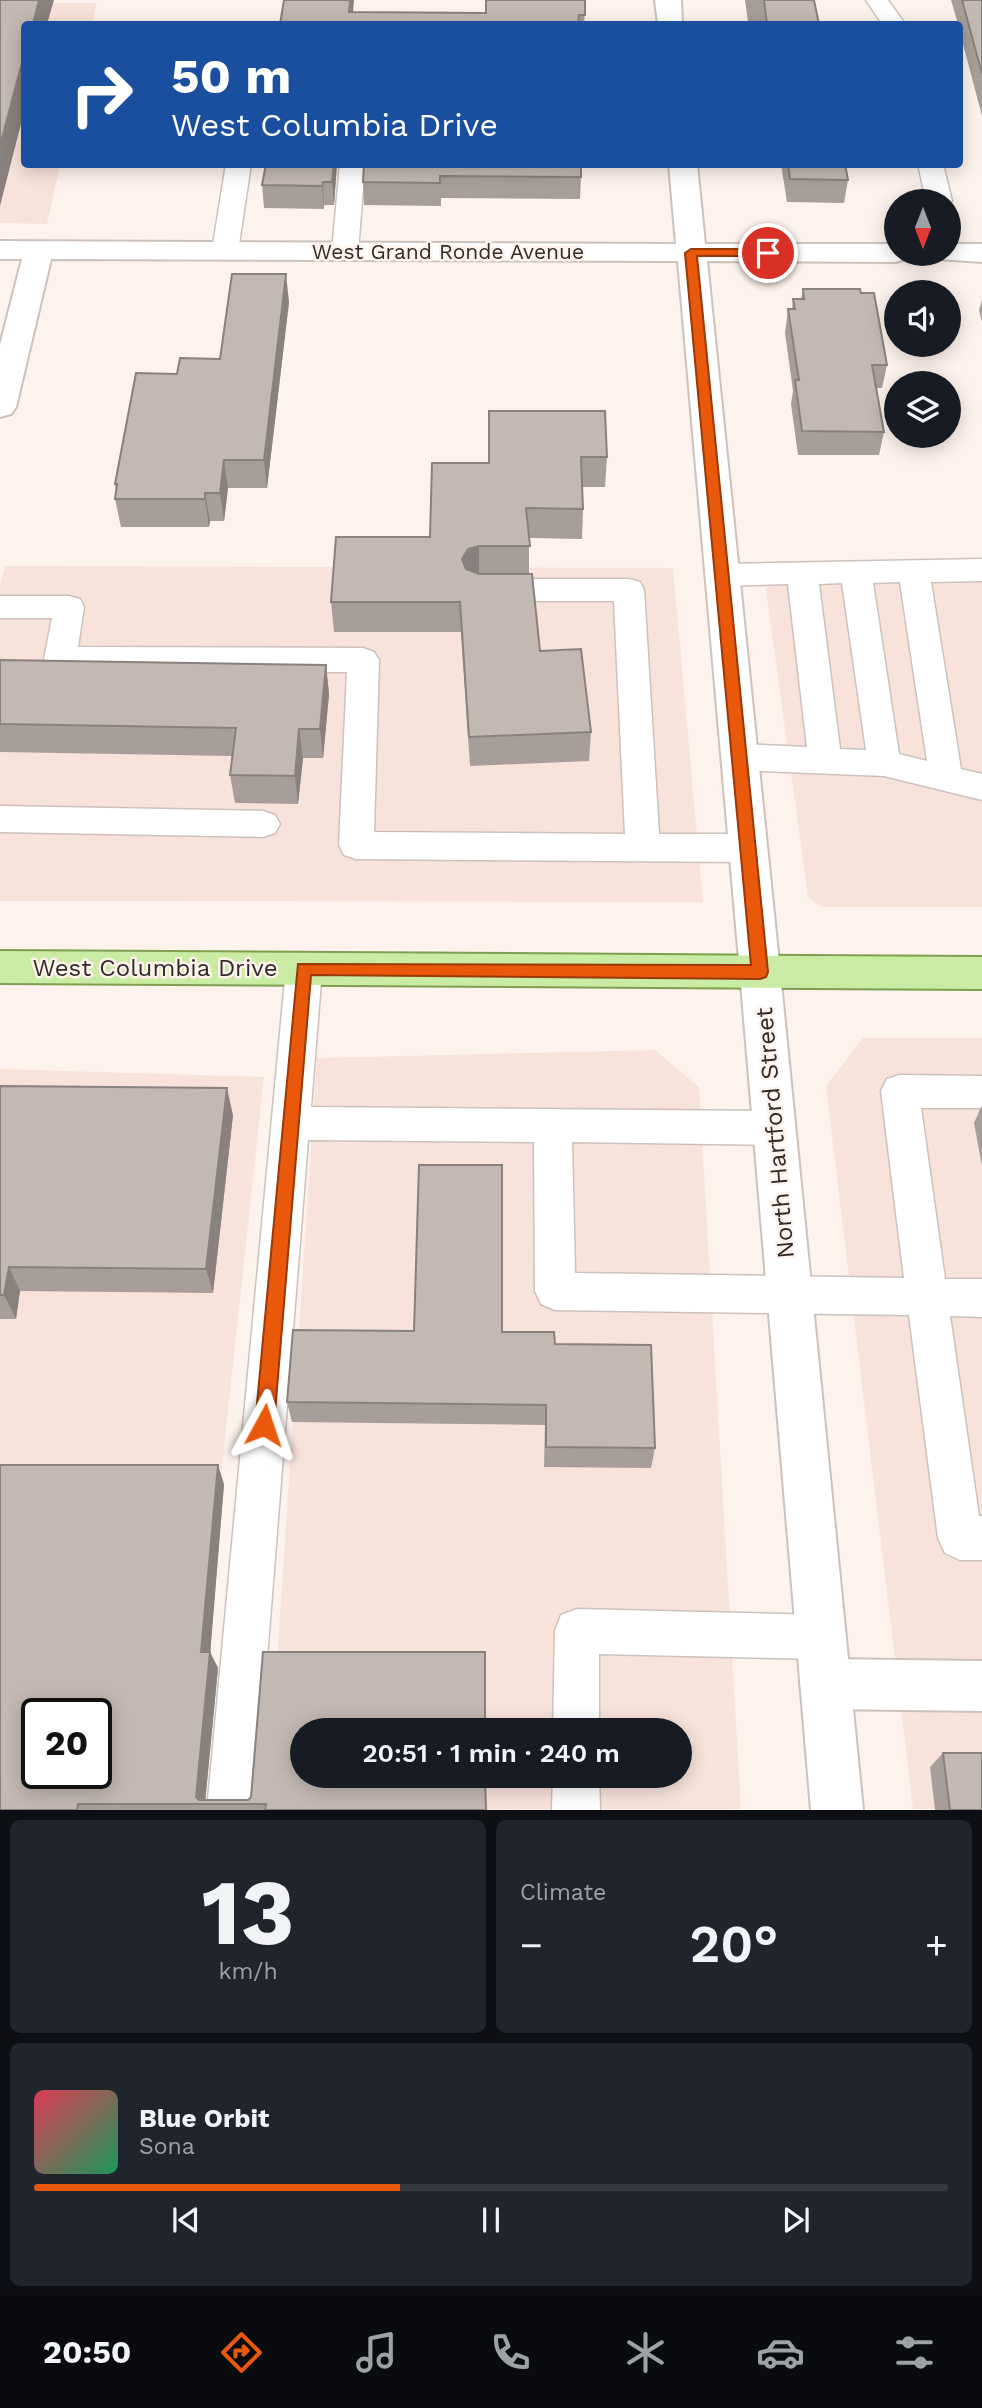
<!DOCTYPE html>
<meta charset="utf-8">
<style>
:root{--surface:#171b24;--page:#20242c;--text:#f1f3f6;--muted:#9ea1a6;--line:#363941;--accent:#ea580c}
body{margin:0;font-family:"Work Sans",sans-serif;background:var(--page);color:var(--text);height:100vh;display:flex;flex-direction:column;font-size:26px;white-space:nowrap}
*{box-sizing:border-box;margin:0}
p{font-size:23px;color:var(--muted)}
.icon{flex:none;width:38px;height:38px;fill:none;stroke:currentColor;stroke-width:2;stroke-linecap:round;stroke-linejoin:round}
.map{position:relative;height:1810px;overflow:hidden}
.sheet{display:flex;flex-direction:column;gap:10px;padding:10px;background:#0d0f14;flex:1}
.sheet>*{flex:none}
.banner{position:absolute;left:21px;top:21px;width:942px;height:147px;border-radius:7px;box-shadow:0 4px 18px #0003;background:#1a4fa0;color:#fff;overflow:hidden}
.needle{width:46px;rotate:180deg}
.buttons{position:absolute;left:884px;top:189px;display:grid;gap:14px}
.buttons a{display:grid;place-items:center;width:77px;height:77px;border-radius:50%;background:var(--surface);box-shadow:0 4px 18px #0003;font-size:35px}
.speed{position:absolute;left:21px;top:1698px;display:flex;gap:14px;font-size:35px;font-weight:700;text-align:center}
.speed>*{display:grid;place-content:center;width:91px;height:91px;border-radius:50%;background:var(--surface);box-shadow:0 4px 18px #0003;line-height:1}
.speed .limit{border:4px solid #111;border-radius:10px;background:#fff;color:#111}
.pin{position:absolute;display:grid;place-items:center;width:60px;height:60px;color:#fff;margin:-30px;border:4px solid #fff;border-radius:50%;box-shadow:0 2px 7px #0007}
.me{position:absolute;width:77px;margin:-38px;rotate:5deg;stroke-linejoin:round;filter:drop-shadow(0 0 5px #0008)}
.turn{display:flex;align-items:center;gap:24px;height:147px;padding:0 35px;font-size:32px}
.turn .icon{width:91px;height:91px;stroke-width:2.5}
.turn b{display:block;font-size:49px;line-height:60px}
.big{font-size:52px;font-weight:600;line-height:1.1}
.sheet .card{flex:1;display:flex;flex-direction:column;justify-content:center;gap:10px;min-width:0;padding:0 24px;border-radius:10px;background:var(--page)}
.sheet .dial{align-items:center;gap:0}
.dial b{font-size:91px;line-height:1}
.song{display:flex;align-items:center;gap:21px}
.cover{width:84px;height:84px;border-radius:10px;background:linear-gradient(135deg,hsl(350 70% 55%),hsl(150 70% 35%))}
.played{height:7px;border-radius:4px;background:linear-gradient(90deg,var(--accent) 40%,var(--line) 40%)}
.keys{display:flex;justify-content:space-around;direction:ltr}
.heat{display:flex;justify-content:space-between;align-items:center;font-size:38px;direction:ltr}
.sheet .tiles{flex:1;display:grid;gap:10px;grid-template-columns:1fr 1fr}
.card:last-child{grid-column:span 2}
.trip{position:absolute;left:290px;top:1718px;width:402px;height:70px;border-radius:35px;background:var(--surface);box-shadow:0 4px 18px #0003;font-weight:600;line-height:70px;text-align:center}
.menu{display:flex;height:112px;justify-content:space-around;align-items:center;background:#090b0e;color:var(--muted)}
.menu .icon{width:49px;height:49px}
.menu .active{color:var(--accent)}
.menu b{font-size:32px;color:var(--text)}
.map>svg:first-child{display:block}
.built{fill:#f8e3da;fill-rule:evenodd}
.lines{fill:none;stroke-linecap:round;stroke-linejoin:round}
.service-casing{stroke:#cdc1bc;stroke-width:3}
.minor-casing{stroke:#cdc1bc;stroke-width:4}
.tertiary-casing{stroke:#cdc1bc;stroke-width:4}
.primary-casing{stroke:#7c9f51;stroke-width:4}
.service{fill:#fff;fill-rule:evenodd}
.minor{fill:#fff;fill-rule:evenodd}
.tertiary{fill:#fff;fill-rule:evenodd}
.primary{fill:#c9eba4;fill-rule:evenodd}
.wall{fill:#a89e99}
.shaded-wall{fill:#88817d}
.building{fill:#c3b8b2;stroke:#88817d;stroke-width:2;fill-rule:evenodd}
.route{fill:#ea580c;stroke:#983908;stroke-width:2}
.labels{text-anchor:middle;stroke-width:5;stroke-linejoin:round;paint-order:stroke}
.far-street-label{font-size:21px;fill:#302b29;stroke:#fef2ec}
.street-label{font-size:24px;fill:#302b29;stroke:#fef2ec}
</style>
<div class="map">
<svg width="982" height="1810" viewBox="0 0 982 1810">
<rect width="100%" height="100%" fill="#fef2ec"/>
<g class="built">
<path d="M0,3H97L92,24H24V164L60,165L47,224L0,223Z"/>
<path d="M5,566L673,568L703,902L0,901V586Z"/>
<path d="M763,569L982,570V907H821L808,897Z"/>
<path d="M863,1038H982V1809H913L826,1086Z"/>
<path d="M655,1050L699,1087L741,1809L267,1810L317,1058ZM303,1731H681V1776H303Z"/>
<path d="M0,1069L264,1077L185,1809L0,1810ZM37,1713H96V1773H37Z"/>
</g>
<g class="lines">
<defs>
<g id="service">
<path d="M866,0H888L905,24H882Z"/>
<path d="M226,164H251L238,251L234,257L225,259L216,257L212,251Z"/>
<path d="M340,164H365L358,251L354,257L345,259L336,257L332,251Z"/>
<path d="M918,164H943L952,201L948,206V201H926Z"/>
<path d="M982,559V581L931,582L961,769L982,774V800L884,776L739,770L727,766L722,757L727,748L739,744L807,747L788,584L720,586L709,583L705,575L709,567L720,564ZM900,582L927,761L899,754L873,583ZM842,583L866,750L840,749L819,584Z"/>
<path d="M487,579H629L640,582L644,590L659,834H747L759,838L764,848L759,858L747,862L356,859L344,855L339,845L347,672L60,671L49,667L44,659L52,618H0V596H69L80,599L84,607L78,647L363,648L374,652L379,660L374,832L625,834L614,601H487L476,598L472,590L476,582Z"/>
<path d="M0,806L263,811L275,815L280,824L275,833L263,837L0,832Z"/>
<path d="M304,954L317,958L322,969L311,1107L774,1111L787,1116L793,1128L787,1140L774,1145L572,1142L575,1273L904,1278L881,1091L887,1079L900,1075L982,1076V1108H921L945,1279H982V1317L950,1316L979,1516H982V1560H960L945,1553L938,1538L909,1315L555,1310L541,1304L535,1291L534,1142L308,1140L255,1810H207L286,969L291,958Z"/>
<path d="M577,1609L820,1615L836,1621L842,1637L836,1653L820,1659L599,1654V1731H553L555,1631L561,1615Z"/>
<path d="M553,1776H599L600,1810H552Z"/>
</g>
<g id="minor">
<path d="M655,0H681L682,24H658Z"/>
<path d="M669,164H697L705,244H896V254H910L906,259L896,262L707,261L780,972L774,984L760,988L746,984L740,972L678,261L51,259L16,407L11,414L0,417V345L22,259H0V241L676,244Z"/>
<path d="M948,244H982V262L938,259L934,254H948Z"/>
<path d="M825,1659L982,1661V1711L825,1709L807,1702L800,1684L807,1666Z"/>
</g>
<path id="tertiary" d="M760,956L774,960L780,972L863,1810H811L740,972L746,960Z"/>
<path id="primary" d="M0,951L982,957V989L0,983Z"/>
</defs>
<use href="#service" class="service-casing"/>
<use href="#minor" class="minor-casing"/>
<use href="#tertiary" class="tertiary-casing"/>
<use href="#primary" class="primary-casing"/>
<use href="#service" class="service"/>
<use href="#minor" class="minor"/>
<use href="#tertiary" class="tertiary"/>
<use href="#primary" class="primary"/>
</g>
<g class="wall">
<path d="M586,0L584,24H280L353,12L486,13Z"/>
<path d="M745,0H814L819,24H761V22H748Z"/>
<path d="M951,0H982V116L959,29V24H958Z"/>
<path d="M337,164L334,205H324V209L264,208L262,185Z"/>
<path d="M364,164L581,177L580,199L441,198V206L364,205L363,182Z"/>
<path d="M781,164H845L848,180L844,203L787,202Z"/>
<path d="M803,289L861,293L887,365L882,388H876L884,432L879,455H798L791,404L793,391L785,333L788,309H792L793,299H801Z"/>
<path d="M982,300V322L979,310Z"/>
<path d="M289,302L267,488H228L224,521H210L209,527H121L115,499L116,491L115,484L177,374L220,359Z"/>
<path d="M489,411L607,457L605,487H583V509L582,539L529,538V574L540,651L591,732L589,761L470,766L461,632H334L331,602L430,537L489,463Z"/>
<path d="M0,660L326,665L329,694L323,758H303L298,804L235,803L230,775L232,756L0,752Z"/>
<path d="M0,1086L233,1115L213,1293L20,1291L16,1319H0Z"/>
<path d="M982,1105V1166L974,1123Z"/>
<path d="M502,1332L555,1344L655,1448L651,1468L544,1467L545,1425L292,1422L287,1402Z"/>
<path d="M224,1484L210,1652L218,1668L205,1800L486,1810H0Z"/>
<path d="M943,1753L982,1810H935L930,1767Z"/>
</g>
<g class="shaded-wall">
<path d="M39,0H54L47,24H33Z"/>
<path d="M350,0H354L352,24L349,12Z"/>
<path d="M24,55V112L0,206V146Z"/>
<path d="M334,164H337L334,205L332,182Z"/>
<path d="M323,182L324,205V209L322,186Z"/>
<path d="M286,274L289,302L267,488L264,460Z"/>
<path d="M224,460L228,488L224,521L220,493Z"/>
<path d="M205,493L210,521L209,527L205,499Z"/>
<path d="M479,546V576L468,579L462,559L468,549Z"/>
<path d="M326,665L329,694L323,758L320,729Z"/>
<path d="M299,729L303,758L298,804L295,776Z"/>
<path d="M227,1088L233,1115L213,1293L206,1269Z"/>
<path d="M9,1267L20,1291L16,1319L4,1295Z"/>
<path d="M218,1465L224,1484L209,1668L201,1652Z"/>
<path d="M210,1652L218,1668L205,1804L196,1797Z"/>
</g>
<g class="building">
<path d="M0,0H39L33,24H24V55L0,146Z"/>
<path d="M284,0H350L349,12L486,13V0H585V15H579L578,24H280Z"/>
<path d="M764,0H814L819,24H767Z"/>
<path d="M962,0H982V74Z"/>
<path d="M266,164H334L332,182H323L322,186L262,185Z"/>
<path d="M364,164H581V177L440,176V183L363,182Z"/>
<path d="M788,164H845L848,180L790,179Z"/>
<path d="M232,274H286L264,460H224L220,493H205V499H115L117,484H115L136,373L177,374L180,358L220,359Z"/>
<path d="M803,289H860L861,293H874L887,365H872L884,432L802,431L795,380H799L788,309H795L793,299H804Z"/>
<path d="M489,411H605L607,457H581L583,509L526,508L530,546H479L468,549L462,559L466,569L479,574H532L540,651L581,649L591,732L469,737L460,602H331L336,537H430L432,463H489Z"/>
<path d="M0,660L326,665L320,729H299L295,776L230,775L236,728L0,724Z"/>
<path d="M0,1086L227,1088L206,1269L9,1267L4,1295H0Z"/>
<path d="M419,1165H502V1332H554L555,1344L651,1345L655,1448L546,1447V1405L287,1402L293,1330L414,1331Z"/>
<path d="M0,1465H218L201,1652H210L196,1797L199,1800H248L251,1797L263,1652H485V1731H303V1776H485L486,1810H265L266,1804H78L77,1810H0ZM37,1713H96V1773H37Z"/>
<path d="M943,1753H982V1810H950Z"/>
</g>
<path class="route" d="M691,249H768L774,253L768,256H697L768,972L766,977L760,979L311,975L274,1425L271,1432L264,1434L257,1432L255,1425L298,964L751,965L685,253Z"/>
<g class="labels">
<g class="far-street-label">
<text x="448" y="259">West Grand Ronde Avenue</text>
</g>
<g class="street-label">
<text x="155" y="976">West Columbia Drive</text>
<text transform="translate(775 1133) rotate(-95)" y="8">North Hartford Street</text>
</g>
</g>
</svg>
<div class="buttons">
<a><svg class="needle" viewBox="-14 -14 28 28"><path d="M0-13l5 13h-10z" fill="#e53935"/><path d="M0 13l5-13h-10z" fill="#9ea1a6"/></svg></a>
<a><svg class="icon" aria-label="sound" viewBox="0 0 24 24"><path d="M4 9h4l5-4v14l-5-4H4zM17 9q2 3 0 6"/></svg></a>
<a><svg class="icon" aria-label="layers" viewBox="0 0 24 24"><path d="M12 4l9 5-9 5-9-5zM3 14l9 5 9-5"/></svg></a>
</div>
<div class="speed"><div class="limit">20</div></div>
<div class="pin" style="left:768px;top:253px;background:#d93025"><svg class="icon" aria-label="arrive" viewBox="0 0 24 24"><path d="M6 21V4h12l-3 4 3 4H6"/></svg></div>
<svg class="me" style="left:264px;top:1425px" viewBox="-20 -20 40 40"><path d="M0-17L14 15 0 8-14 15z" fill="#ea580c" stroke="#fff" stroke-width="4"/></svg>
<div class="trip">20:51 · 1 min · 240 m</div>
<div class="banner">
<div class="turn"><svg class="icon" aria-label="right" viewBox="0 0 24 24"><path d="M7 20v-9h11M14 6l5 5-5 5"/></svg><div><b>50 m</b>West Columbia Drive</div></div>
</div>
</div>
<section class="sheet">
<div class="tiles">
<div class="card dial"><b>13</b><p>km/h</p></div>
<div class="card"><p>Climate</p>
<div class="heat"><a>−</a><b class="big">20°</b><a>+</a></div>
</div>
<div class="card">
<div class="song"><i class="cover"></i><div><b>Blue Orbit</b><p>Sona</p></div></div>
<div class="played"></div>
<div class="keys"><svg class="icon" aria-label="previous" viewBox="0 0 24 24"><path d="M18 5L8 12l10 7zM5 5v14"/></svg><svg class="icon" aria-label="pause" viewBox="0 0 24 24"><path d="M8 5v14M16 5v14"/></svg><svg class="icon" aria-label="next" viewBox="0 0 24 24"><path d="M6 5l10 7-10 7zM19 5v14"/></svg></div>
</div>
</div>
</section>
<nav class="menu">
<b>20:50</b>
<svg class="icon active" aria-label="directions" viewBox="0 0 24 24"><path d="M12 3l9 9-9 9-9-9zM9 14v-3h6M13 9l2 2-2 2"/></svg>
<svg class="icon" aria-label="music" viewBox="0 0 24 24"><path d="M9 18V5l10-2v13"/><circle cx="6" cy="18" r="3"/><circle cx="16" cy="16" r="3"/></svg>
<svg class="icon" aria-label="phone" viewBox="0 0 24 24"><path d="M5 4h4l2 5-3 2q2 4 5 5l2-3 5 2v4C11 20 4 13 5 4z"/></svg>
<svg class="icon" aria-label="climate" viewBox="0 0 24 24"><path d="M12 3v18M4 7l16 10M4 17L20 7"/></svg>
<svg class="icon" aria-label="car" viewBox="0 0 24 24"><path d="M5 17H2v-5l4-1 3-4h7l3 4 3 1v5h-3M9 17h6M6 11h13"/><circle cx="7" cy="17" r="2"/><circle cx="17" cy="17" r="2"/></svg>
<svg class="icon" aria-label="filters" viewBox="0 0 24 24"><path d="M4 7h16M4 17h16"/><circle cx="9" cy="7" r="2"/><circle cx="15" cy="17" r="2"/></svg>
</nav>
